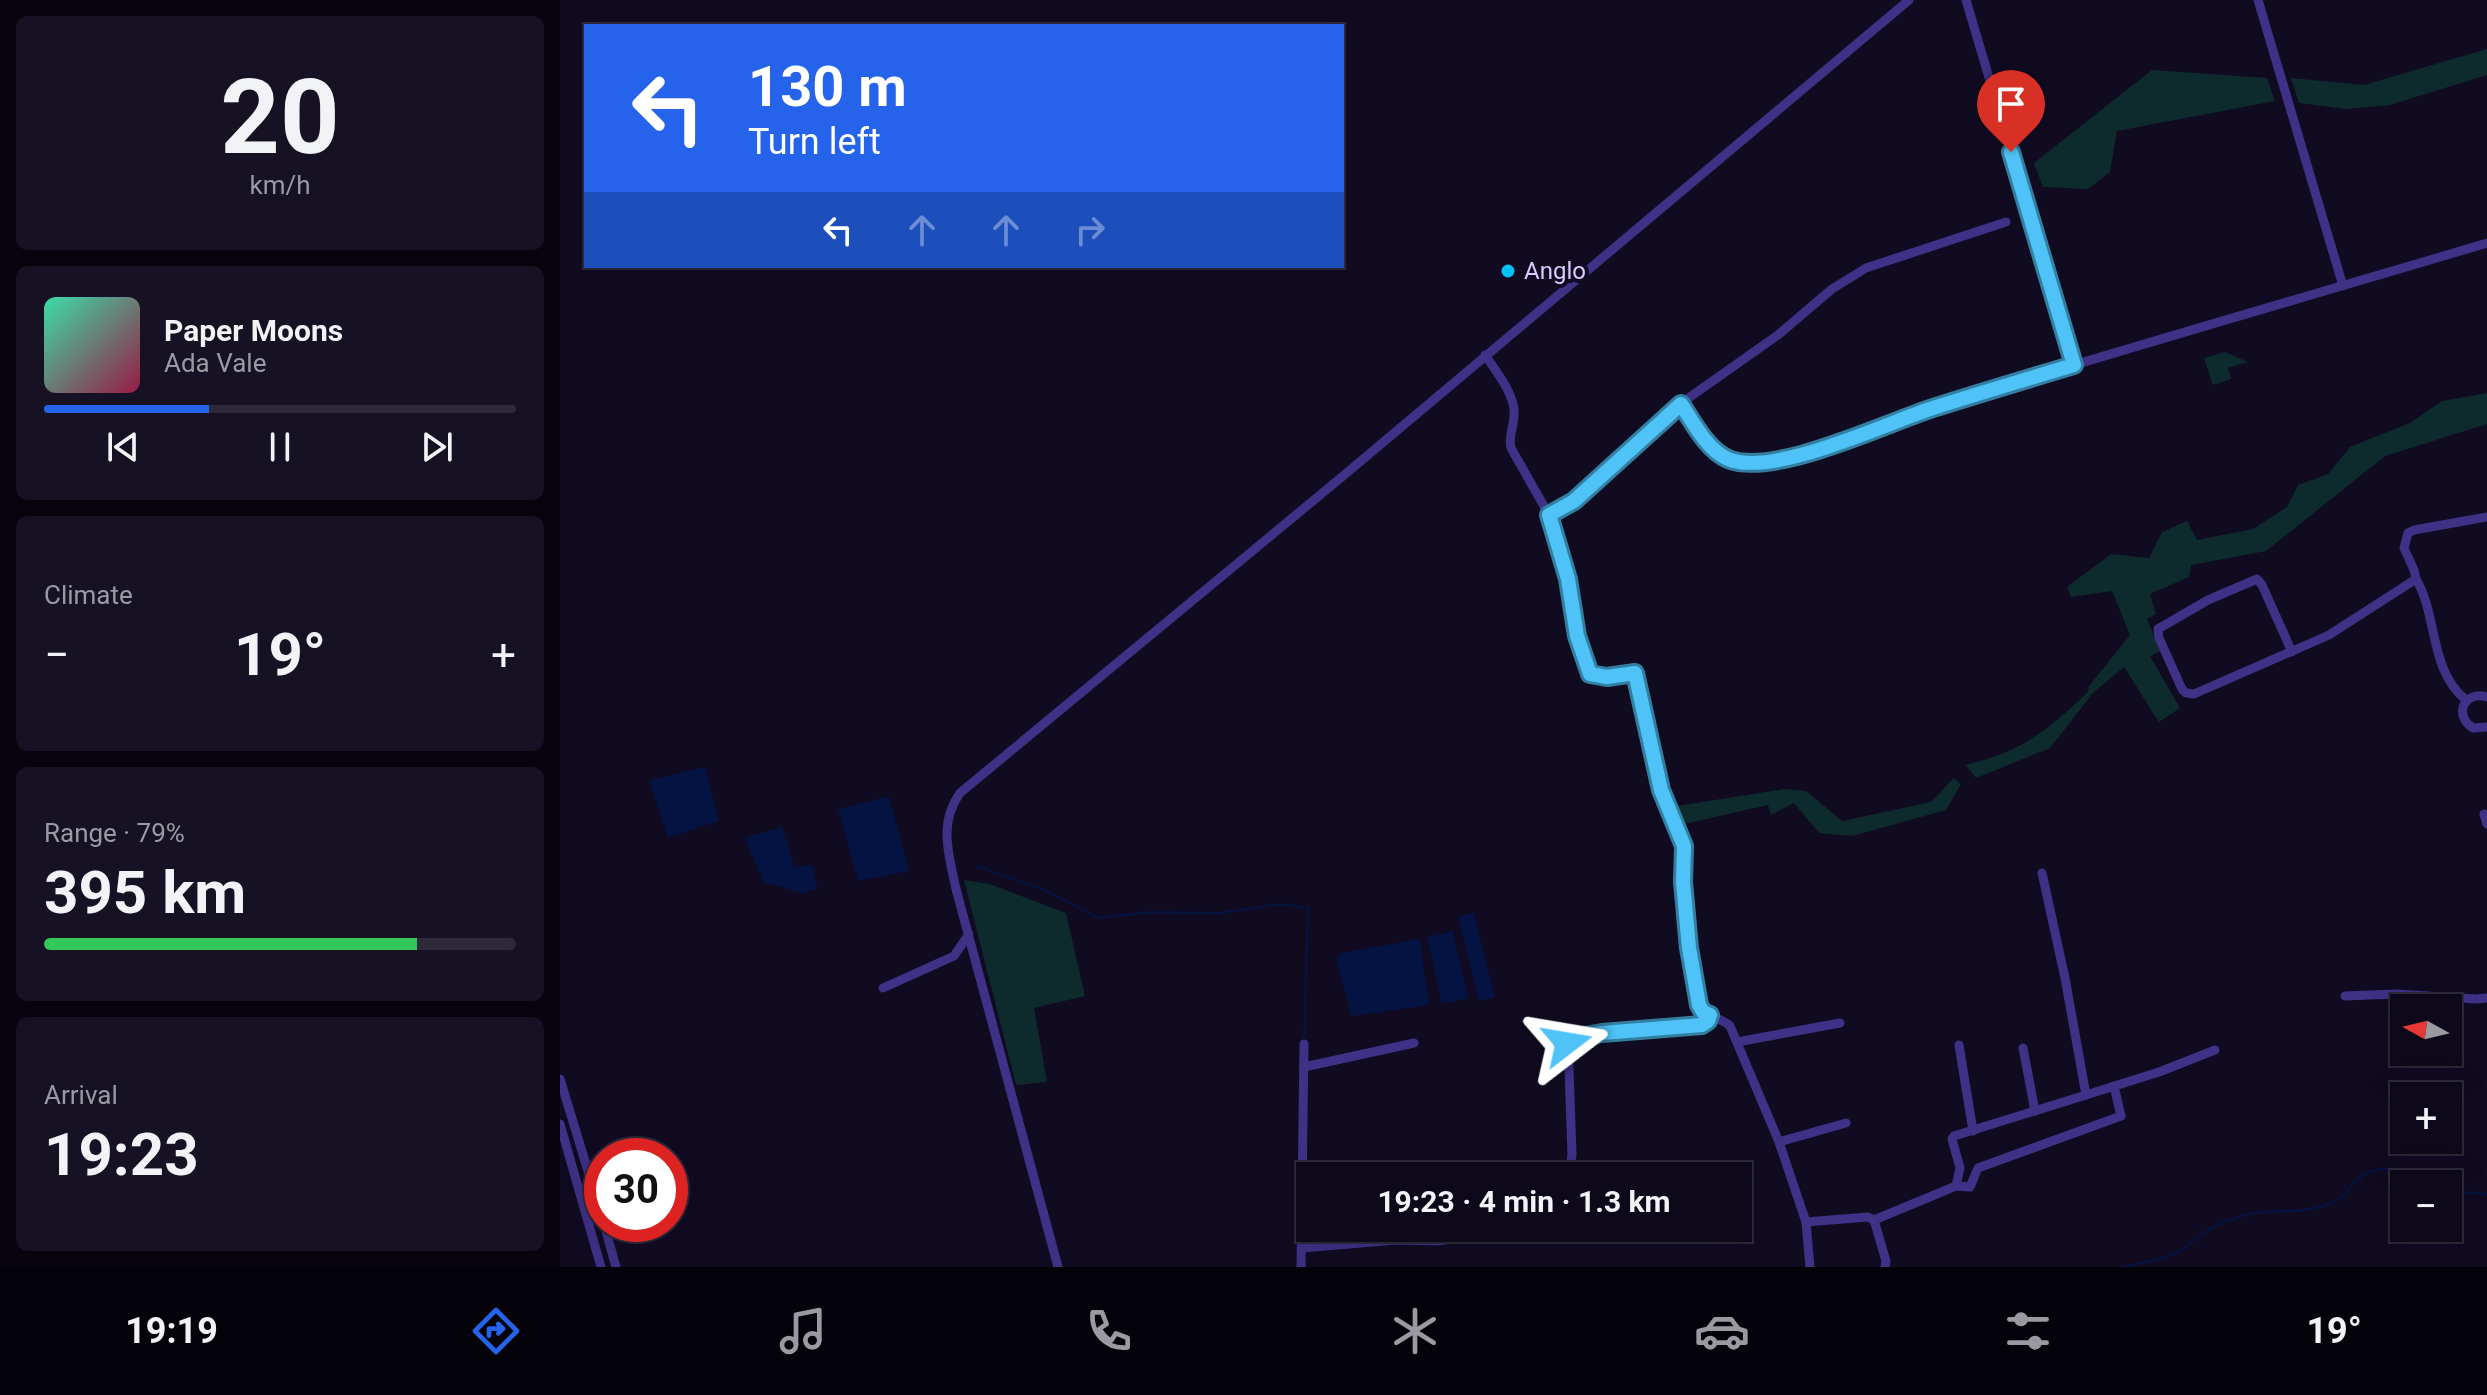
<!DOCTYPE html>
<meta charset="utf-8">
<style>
:root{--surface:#0d081a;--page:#161123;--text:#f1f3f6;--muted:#9a9aa2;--line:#2d2939;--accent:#2563eb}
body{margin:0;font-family:Roboto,sans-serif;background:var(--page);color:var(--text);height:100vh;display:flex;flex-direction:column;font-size:30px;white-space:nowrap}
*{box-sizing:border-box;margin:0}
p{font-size:26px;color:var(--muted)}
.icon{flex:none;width:44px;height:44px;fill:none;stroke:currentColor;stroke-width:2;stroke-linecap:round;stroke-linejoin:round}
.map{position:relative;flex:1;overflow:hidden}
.details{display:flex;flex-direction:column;gap:16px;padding:16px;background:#07040e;width:560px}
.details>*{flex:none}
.hud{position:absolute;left:24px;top:24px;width:760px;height:244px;border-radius:0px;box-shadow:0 8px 32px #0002,0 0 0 2px var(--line);background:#2563eb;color:#fff;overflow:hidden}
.needle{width:52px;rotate:278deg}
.buttons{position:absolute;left:1830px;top:994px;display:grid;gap:16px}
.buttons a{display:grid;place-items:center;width:72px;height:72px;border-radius:0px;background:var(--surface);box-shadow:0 8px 32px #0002,0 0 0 2px var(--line);font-size:40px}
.speed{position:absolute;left:24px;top:1138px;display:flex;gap:16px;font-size:40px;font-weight:700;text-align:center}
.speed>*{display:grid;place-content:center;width:104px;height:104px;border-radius:50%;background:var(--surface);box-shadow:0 8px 32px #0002,0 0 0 2px var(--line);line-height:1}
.speed .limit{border:12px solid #d22;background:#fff;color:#111}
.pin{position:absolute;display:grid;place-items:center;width:68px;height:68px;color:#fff;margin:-82px -34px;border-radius:50% 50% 50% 0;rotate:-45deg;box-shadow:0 0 8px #0007}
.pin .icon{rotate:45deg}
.me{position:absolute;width:88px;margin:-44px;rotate:76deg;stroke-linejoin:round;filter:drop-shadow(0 0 6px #0008)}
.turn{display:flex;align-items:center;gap:28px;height:168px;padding:0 32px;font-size:36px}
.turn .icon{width:104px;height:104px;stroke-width:2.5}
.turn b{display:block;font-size:56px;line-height:68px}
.lanes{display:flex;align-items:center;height:76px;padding:0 32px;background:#0003;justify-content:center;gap:40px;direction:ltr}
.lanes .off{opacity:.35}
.big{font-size:60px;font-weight:700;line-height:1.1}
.details .card{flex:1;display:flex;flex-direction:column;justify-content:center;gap:12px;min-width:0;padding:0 28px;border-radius:12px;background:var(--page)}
.details .dial{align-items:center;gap:0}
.dial b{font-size:104px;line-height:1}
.song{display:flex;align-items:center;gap:24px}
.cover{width:96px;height:96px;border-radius:12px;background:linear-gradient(135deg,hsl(160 70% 55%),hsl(340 70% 35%))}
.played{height:8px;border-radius:4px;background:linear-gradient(90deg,var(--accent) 35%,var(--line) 35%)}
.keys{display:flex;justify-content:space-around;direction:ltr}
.heat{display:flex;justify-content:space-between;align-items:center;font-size:44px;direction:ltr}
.charge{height:12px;border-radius:6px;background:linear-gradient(90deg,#34c759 79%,var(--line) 0)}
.trip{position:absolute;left:736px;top:1162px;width:456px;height:80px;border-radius:0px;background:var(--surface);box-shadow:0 8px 32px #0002,0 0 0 2px var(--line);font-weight:700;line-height:80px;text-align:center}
.tabs{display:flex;height:128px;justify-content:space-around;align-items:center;background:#05030a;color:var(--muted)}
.tabs .icon{width:56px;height:56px}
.tabs .active{color:var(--accent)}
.tabs b{font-size:36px;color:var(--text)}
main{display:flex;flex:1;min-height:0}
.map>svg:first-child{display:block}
.green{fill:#0d2a2d}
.water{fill:#041342}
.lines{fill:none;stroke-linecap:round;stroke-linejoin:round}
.stream{stroke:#041342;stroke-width:2}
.minor{stroke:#3e3186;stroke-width:9}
.route-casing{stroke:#337fa1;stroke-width:20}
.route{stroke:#4fc3f7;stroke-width:14}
.poi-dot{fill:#00c2f7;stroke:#110b22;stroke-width:3}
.labels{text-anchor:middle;stroke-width:8;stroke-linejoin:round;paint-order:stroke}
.poi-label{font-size:24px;fill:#d8ccff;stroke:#110b22;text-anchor:start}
</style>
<main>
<section class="details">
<div class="card dial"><b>20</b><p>km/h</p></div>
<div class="card">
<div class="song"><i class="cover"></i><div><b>Paper Moons</b><p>Ada Vale</p></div></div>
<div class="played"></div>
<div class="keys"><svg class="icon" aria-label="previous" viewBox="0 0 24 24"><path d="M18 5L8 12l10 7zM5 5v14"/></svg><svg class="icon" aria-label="pause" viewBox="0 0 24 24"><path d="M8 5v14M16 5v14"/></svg><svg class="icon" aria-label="next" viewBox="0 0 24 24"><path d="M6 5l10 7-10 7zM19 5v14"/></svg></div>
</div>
<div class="card"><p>Climate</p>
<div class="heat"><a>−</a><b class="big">19°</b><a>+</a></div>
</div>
<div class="card"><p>Range · 79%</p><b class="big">395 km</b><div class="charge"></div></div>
<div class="card"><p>Arrival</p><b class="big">19:23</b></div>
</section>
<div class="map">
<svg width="1927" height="1267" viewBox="0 0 1927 1267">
<rect width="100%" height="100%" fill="#110b22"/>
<g class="green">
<path d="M1927,49V75L1830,105L1786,109L1739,103L1731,78L1804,85Z"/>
<path d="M1592,70L1707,78L1715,101L1557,131L1550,172L1528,189L1483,187L1474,163Z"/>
<path d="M1665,352L1688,362L1668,368L1671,379L1653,385L1644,358Z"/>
<path d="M1927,393V424L1825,456L1706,551L1631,565L1629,577L1590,594L1596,614L1587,619L1600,651L1590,656L1620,708L1599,722L1564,667L1533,693L1490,748L1416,778L1406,765C1464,750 1484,733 1527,693L1529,686L1570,635L1552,591L1511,597L1507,587L1551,554L1589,558L1602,532L1627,521L1637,540L1693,529L1727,507L1738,485L1768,474L1790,447L1850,423L1882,401Z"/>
<path d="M1394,778L1401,784L1386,810L1292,836L1259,833L1234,803L1211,815L1208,805L1124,824L1117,806L1224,789L1246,791L1282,821L1371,802Z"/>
<path d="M404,880L430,884L506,913L525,996L474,1008L487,1082L456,1085Z"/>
</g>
<g class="water">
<path d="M145,767L159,821L108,838L89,780Z"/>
<path d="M329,796L349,871L298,881L278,809Z"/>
<path d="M222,827L235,867L252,865L258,889L241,893L204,882L185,838Z"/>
<path d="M914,913L935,997L919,1001L898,917Z"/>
<path d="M893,931L908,998L882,1004L867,937Z"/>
<path d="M860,939L869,1005L792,1016L776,960L780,953Z"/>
</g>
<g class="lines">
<g class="stream">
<path d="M417,866L482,889L538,918L590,912L660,913L720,904L748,908L744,1037"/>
<path d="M1888,1191L1927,1194"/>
<path d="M1563,1267C1581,1262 1599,1261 1616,1253C1625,1249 1633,1240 1641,1235C1653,1226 1671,1219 1686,1215C1712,1209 1739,1214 1764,1206C1786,1199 1784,1193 1797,1180C1817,1160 1857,1170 1877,1184"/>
</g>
<g class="minor">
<path d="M1406,0L1514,365"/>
<path d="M1698,0L1783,286"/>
<path d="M925,355C936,371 956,396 954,415C954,427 948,436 951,448L989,515L1008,579L1017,636L1030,674L1036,677L1075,673L1101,790L1115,818L1124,846L1123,882L1129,948L1139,1005C1145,1018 1161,1017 1170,1026L1219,1142L1246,1222L1250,1267"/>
<path d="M1121,404C1135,425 1151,459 1179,462C1239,469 1318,425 1376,407C1559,350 1743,298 1927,243"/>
<path d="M989,515L1014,501L1113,409L1218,335L1272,289L1306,268L1446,222"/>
<path d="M1856,579L1854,570L1844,548L1848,533L1854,530L1927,517"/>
<path d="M1732,652L1702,585L1697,579L1648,600L1598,629L1599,638L1622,689L1626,693L1634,694L1769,635L1856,579C1878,616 1869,670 1906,700"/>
<path d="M1927,697C1904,690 1893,715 1913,728L1927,727"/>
<path d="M1924,814L1927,824"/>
<path d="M323,988L394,956L409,934"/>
<path d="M1785,996L1836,994L1916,999L1927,998"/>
<path d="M1177,1042L1280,1023"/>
<path d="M1399,1045L1413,1131"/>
<path d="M1463,1048L1475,1111"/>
<path d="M744,1067L854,1043"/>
<path d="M0,1079L42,1217"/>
<path d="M1526,1095L1599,1072L1655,1050"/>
<path d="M0,1124L41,1267"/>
<path d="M1219,1142L1286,1123"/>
<path d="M1009,1176L1012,1154L1008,1041L1018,1037L1042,1033L1142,1025L1147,1023L1150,1015"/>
<path d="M1396,1186L1400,1168L1392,1139L1394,1136L1526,1095L1505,978L1482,873"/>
<path d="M1314,1220L1396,1186L1410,1187L1418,1168L1561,1116L1554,1086"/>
<path d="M1246,1222L1308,1217L1314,1220L1326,1261L1325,1267"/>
<path d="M44,1224L56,1267"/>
<path d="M742,1248L836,1240L877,1241L974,1228"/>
<path d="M498,1267L396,889C389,855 378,824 400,793L789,471L1349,0"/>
<path d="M741,1267L744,1044"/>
</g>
</g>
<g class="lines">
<defs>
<path id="route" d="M1007,1043L1014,1038L1042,1033L1142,1025L1148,1021L1150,1015L1143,1012L1139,1005L1129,948L1123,882L1124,846L1101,790L1075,673L1047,677L1030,674L1017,636L1008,579L989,515L1014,501L1121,404C1133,422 1147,450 1168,459C1213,478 1326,423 1373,408C1420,393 1467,379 1514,365L1451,152"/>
</defs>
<use href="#route" class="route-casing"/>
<use href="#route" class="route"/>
</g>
<circle class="poi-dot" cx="948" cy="271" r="8"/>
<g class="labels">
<g class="poi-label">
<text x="964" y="279">Anglo</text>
</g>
</g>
</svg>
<div class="buttons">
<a><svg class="needle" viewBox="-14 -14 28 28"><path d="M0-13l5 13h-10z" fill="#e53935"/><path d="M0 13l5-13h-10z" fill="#9a9aa2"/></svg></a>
<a>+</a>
<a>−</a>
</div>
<div class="speed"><div class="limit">30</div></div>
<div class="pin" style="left:1451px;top:152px;background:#d93025"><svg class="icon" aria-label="arrive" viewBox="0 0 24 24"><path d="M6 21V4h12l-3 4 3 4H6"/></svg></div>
<svg class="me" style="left:1007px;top:1043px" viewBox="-20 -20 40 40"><path d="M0-17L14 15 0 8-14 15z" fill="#4fc3f7" stroke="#fff" stroke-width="4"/></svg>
<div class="trip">19:23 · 4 min · 1.3 km</div>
<div class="hud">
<div class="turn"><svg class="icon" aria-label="left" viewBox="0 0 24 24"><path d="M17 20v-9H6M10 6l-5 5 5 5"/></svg><div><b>130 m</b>Turn left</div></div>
<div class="lanes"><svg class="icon" aria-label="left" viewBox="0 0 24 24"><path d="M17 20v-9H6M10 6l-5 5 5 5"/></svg><svg class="icon off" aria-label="ahead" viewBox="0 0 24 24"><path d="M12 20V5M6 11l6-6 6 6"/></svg><svg class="icon off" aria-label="ahead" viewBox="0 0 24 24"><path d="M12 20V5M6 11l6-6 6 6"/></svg><svg class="icon off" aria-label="right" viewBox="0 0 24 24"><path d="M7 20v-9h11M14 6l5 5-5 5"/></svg></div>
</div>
</div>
</main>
<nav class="tabs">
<b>19:19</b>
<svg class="icon active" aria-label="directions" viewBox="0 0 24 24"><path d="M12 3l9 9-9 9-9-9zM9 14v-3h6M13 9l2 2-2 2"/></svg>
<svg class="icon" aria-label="music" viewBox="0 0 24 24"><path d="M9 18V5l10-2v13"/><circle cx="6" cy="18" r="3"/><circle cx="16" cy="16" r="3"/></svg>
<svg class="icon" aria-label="phone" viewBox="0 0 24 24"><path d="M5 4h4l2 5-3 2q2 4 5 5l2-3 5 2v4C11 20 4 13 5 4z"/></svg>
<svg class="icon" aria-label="climate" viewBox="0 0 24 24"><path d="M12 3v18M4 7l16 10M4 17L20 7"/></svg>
<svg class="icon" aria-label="car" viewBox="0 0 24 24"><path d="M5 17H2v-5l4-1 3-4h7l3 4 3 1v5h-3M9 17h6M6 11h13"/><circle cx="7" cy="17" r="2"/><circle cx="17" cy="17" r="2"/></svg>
<svg class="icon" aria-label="filters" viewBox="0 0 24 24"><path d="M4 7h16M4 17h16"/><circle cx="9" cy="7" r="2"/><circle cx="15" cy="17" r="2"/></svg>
<b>19°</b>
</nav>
